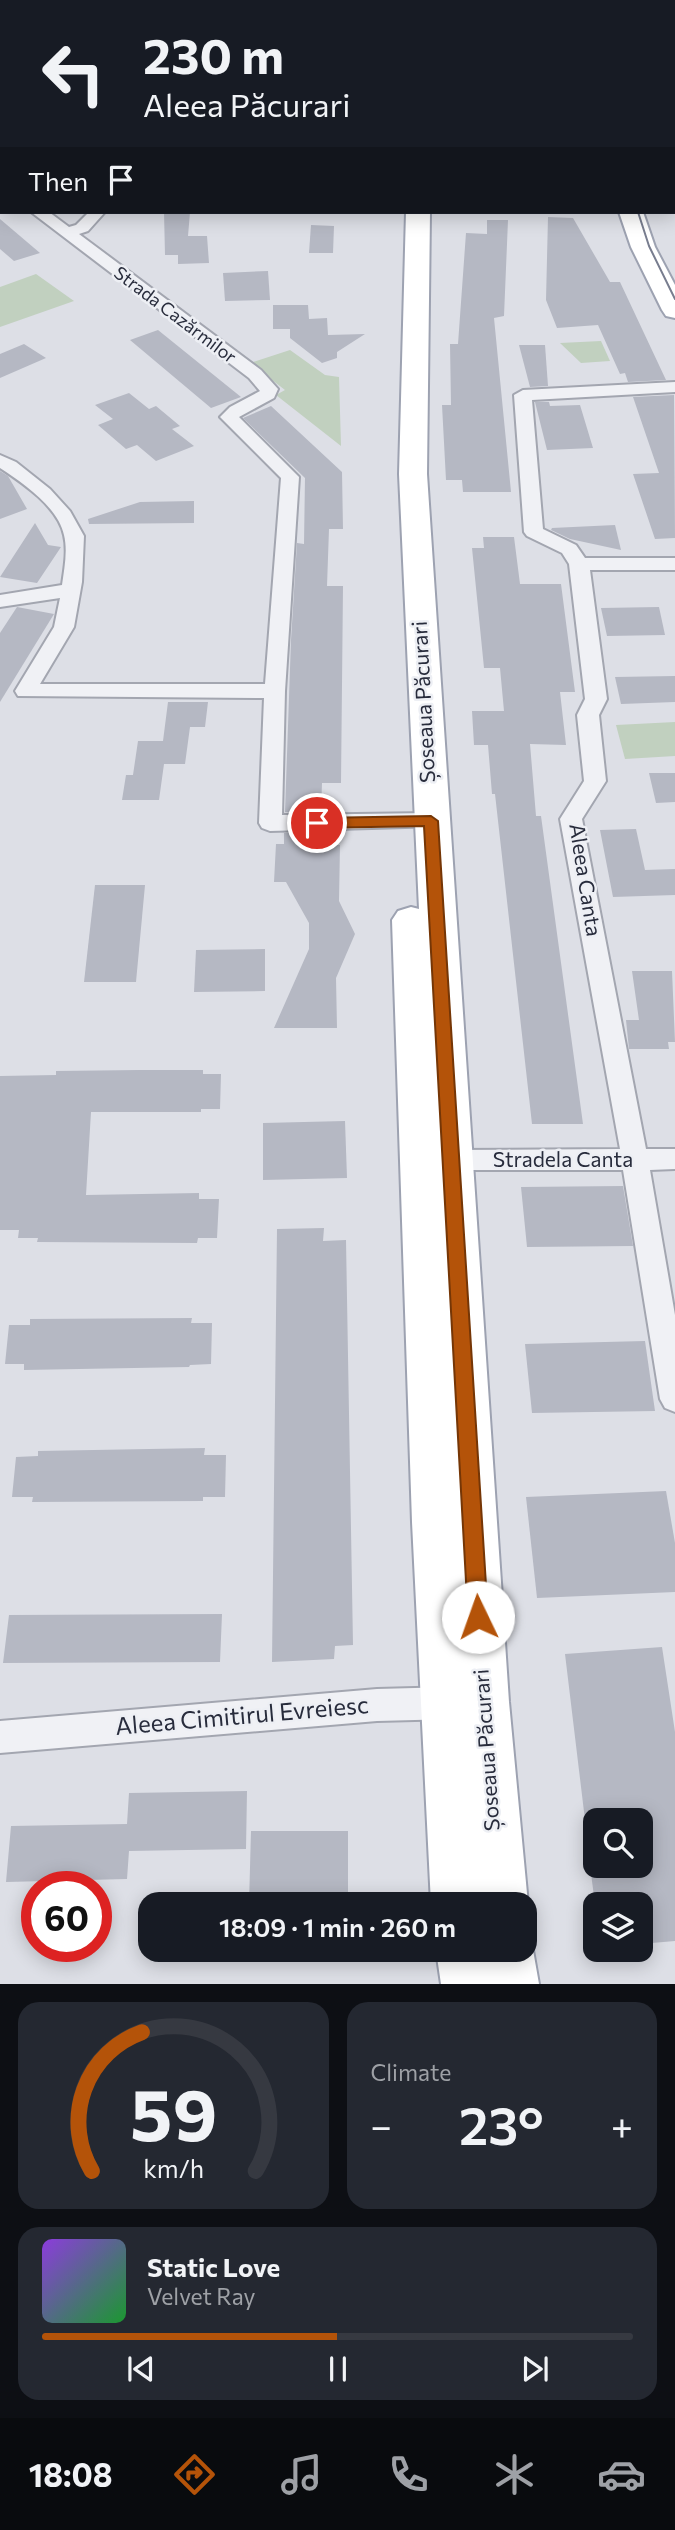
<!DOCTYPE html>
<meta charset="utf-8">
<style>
:root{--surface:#171b24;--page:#242831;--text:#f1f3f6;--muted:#9ea1a6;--line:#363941;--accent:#b45309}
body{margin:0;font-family:Commissioner,sans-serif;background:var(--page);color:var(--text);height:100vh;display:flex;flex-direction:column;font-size:26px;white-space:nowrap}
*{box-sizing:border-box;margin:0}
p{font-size:23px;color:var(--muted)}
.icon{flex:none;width:38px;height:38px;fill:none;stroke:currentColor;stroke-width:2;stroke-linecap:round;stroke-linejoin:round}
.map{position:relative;height:1984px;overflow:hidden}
.side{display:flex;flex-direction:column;gap:18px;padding:18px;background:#0d0f14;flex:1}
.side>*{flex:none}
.top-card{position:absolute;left:0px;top:0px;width:676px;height:214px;box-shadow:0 4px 18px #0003;background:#171b24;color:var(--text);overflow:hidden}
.tools{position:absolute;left:583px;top:1808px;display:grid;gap:14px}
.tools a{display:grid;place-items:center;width:70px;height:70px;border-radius:14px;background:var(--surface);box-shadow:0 4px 18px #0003;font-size:35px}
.speed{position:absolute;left:21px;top:1871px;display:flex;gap:14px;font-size:35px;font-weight:700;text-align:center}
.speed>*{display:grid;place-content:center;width:91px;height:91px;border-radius:50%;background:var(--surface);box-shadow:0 4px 18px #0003;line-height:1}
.speed .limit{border:10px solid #d22;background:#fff;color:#111}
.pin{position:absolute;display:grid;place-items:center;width:60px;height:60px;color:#fff;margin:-30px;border:4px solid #fff;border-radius:50%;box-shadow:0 2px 7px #0007}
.me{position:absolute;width:77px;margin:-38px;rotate:357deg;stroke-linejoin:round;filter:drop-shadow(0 0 5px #0008)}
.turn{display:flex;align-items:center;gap:24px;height:147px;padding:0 28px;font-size:32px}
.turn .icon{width:91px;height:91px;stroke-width:2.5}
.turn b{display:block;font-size:49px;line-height:60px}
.then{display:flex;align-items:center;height:66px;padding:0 28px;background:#0003;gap:14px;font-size:26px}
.big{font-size:52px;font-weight:600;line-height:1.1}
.side .card{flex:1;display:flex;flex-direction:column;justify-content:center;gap:10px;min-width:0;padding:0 24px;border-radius:21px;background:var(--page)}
.side .dial{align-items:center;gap:0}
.dial svg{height:182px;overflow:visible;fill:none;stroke:var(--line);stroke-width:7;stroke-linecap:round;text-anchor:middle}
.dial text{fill:var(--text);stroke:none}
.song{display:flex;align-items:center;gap:21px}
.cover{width:84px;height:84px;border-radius:10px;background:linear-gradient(135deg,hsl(270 70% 55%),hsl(130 70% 35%))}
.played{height:7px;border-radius:4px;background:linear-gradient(90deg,var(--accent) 50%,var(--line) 50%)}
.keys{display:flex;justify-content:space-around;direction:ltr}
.heat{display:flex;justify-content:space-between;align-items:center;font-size:38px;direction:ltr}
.side .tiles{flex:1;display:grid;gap:18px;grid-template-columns:1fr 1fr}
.card:last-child{grid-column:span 2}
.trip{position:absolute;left:138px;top:1892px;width:399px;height:70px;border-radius:21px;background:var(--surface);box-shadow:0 4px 18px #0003;font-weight:600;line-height:70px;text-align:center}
.menu{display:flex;height:112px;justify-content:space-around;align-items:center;background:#090b0e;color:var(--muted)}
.menu .icon{width:49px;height:49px}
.menu .active{color:var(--accent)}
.menu b{font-size:32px;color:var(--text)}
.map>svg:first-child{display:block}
.green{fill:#c1d0bf}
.building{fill:#b5b8c3}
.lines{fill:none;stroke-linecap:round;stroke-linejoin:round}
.street-casing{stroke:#a3a6b0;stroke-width:4}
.primary-casing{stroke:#9da2b1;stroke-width:4}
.street{fill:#f0f1f5;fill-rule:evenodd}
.secondary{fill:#fff;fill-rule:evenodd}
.primary{fill:#fff;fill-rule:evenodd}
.tram{stroke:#787d8f;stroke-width:2}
.route{fill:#b45309;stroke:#753606;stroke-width:2}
.labels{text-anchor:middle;stroke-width:5;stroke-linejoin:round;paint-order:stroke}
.far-street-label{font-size:18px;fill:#282c3c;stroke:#edeff4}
.street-label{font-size:21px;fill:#282c3c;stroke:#edeff4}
.near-street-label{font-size:24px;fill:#282c3c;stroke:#edeff4}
</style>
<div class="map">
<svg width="675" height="1984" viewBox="0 0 675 1984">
<rect width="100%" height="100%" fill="#dddfe6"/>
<g class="green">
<path d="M36,274L74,301L0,327V287Z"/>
<path d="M601,341L610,361L581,363L560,343Z"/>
<path d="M290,350L325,375L339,377L341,446L276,395L285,390L250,363Z"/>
<path d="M675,722V756L625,759L616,725Z"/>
</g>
<g class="building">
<path d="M164,212H190L188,236H207L209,263L178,264V255H165Z"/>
<path d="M548,217L573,218L610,282H620L666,380L628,382L625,373L620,374L598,325L557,328L546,300Z"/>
<path d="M0,219L40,253L14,261L0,249Z"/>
<path d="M487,220H508L504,316L494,318L511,492H463L462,480H446L442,405H451L450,344H458L466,233L487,234Z"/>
<path d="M311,225L334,226L333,253H309Z"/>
<path d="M268,271L270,300L225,301L223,273Z"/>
<path d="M273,305H308L309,319L327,318L328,335L365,334L337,352V358L322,363L290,338V329H273Z"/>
<path d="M158,330L241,397L211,408L130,340Z"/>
<path d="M24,344L46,358L0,378V354Z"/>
<path d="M519,345H545L548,386L530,387Z"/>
<path d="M129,393L149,409L156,406L180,426L172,429L194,446L156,461L137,445L126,449L98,425L113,419L95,405Z"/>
<path d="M674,395L675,538L655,539L633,474L659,473L633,397Z"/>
<path d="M535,402H549L550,406L580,405L593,448L547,450Z"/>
<path d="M271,406L342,472L343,529H329L327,586H343L341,783H322L321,812H285L291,640L297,543L304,544L305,478L243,418Z"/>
<path d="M0,471L8,476L27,509L0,519Z"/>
<path d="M194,501V523L89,524L88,519L140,502Z"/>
<path d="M35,523L48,545L61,547L37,583L0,577Z"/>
<path d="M615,525L621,550L570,539L551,530L552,528Z"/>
<path d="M483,537H514L520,584H561L575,692H560L566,745L530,744L536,816H541L583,1124H532L495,794H492L488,745H474L472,711H504L500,668H484L472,548H484Z"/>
<path d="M17,607L54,614L0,702V633Z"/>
<path d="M659,607L665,635L607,636L601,608Z"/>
<path d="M675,676V702L621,704L615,677Z"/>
<path d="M168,702H208L205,727H190L185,764H164L159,800H122L126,775H133L138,741H163Z"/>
<path d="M649,773H675V802L656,803Z"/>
<path d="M636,829L645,870L675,869V895L613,897L600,830Z"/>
<path d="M321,832V844L340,845L339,901L355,934L336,978L337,1028H274L309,949V923L286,882H274L276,844H284V833Z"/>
<path d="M95,885H145L136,982H84Z"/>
<path d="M265,949V991L194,992L196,950Z"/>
<path d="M632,971H672L675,1042H668L669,1049H629L626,1020H639Z"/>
<path d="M139,1070H203V1074H221L220,1109H201V1112H91L86,1195L199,1193V1199H219L217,1238H198L197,1243L37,1242L38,1238H18L19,1230H0V1076L56,1075V1071Z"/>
<path d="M345,1121L347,1178L263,1180V1123Z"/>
<path d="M623,1186L633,1246L527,1247L521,1187Z"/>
<path d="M324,1228L323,1241L346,1240L353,1645L335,1646L334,1659L272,1662L277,1229Z"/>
<path d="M192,1318L191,1323H212L211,1364L190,1365L189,1367L24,1370V1364H5L9,1325H30V1319Z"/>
<path d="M645,1341L655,1411L532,1413L525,1344Z"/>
<path d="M205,1448L204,1455H226L225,1497H203V1501L32,1502L33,1497H12L16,1457L38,1456V1451Z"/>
<path d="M666,1491L675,1543V1592L537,1598L526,1497Z"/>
<path d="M222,1614L220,1662L3,1663L9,1615Z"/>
<path d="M662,1647L675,1732V1941L640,1944V1904H595L590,1866H640V1820H585L565,1654Z"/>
<path d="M247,1791L246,1849L129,1851L127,1879L6,1882L11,1826L127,1824L129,1793Z"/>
<path d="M251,1831H348V1904H249Z"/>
</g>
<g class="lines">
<defs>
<g id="street">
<rect x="137" y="0" width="12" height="2"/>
<rect x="674" y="45" width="1" height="8"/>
<path d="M0,150H2L0,159Z"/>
<path d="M0,176L2,177V187H0Z"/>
<path d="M31,212H49L69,227L76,225L89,212H105L88,231L79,234L261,370L278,389L274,398L239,417L299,477L285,691L282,815L431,813L439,816L442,821L439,826L270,831L262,828L259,823L264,698L18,696L15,691L54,627L60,598L0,607V595L62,585C64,570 68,551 64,535C58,507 23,483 0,468V455L16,462L50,489L70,511L84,536L82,582L74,627L40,684H265L281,478L220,417L230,407L260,391L249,378Z"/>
<path d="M675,382V392L532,400L543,529L576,545L585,558H675V570H590L607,699L599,715L606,781L582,819L646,1149H675V1169L650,1170L675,1315V1412L665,1408L660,1399L623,1170H451L442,1167L438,1160L442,1153L451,1150L620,1149L560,819L584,781L577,715L585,699L569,564L562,553L527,536L524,532L514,395L523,390Z"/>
<path d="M453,1687L465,1692L469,1703L465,1714L453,1719L377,1721L0,1753V1721L377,1689Z"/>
</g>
<g id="primary">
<rect x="400" y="0" width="20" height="2"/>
<path d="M662,0H675V7L674,2Z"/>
<path d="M406,212H430L427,474L509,1702L528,1904L525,1910V1904H431L412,1522L392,920L398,911L411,907L419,909L399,474Z"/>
<path d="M619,212H643L655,247L675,285V318L666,316L662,310L631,247Z"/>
<path d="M525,1931L533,1950L539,1984H441L436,1950H525Z"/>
</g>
</defs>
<use href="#street" class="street-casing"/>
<use href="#primary" class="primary-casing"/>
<use href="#street" class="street"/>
<rect class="secondary" x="33" y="0" width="18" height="2"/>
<use href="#primary" class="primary"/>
<g class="tram">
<path d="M674,20L675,15"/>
<path d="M674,38L675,34"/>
<path d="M638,212L649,246L675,299"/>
</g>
</g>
<path class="route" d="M431,816L438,821L488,1617L485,1624L478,1626L471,1624L468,1617L424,826L317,828L310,823L317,818Z"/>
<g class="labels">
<g class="far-street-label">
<text transform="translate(175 315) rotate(37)" y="6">Strada Cazărmilor</text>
</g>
<g class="street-label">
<text transform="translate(424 702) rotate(-93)" y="7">Șoseaua Păcurari</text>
<text transform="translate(585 880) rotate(81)" y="7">Aleea Canta</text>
<text x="563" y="1167">Stradela Canta</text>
<text transform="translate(487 1750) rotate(-94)" y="7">Șoseaua Păcurari</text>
</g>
<g class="near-street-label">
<text transform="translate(242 1716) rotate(-5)" y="8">Aleea Cimitirul Evreiesc</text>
</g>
</g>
</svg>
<div class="tools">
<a><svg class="icon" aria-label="search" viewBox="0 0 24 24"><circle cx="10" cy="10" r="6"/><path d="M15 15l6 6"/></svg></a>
<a><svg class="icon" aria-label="layers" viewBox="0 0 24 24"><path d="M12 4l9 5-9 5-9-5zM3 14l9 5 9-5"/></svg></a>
</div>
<div class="speed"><div class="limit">60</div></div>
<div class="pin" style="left:317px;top:823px;background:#d93025"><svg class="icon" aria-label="arrive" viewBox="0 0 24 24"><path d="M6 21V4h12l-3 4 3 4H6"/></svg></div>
<svg class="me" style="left:478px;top:1617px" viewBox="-20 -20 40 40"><circle r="19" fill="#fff"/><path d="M0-13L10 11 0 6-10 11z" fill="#b45309"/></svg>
<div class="trip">18:09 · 1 min · 260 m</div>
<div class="top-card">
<div class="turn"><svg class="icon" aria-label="left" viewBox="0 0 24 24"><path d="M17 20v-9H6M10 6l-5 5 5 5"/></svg><div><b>230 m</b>Aleea Păcurari</div></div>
<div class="then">Then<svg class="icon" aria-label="arrive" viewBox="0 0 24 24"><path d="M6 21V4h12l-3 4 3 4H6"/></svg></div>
</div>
</div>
<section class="side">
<div class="tiles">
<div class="card dial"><svg viewBox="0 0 100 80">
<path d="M14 69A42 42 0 1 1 86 69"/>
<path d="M14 69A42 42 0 0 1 36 8" stroke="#b45309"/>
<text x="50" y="56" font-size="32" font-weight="700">59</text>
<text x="50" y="72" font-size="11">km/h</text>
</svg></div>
<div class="card"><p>Climate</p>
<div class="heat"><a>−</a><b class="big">23°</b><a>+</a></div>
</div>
<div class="card">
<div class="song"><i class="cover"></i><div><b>Static Love</b><p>Velvet Ray</p></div></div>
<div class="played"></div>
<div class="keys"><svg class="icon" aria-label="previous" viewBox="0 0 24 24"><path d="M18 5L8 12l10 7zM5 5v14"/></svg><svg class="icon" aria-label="pause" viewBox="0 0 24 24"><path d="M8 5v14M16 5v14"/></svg><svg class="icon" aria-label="next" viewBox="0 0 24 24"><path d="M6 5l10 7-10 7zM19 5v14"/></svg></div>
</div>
</div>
</section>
<nav class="menu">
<b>18:08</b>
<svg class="icon active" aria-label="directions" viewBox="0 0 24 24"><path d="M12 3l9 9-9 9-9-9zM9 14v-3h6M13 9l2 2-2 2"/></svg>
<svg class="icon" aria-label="music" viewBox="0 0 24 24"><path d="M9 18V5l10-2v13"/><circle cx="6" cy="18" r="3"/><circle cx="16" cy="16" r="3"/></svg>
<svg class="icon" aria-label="phone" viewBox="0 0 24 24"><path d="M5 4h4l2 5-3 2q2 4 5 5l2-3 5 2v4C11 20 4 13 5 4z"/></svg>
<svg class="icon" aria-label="climate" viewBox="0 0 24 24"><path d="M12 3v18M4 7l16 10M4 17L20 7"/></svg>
<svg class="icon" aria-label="car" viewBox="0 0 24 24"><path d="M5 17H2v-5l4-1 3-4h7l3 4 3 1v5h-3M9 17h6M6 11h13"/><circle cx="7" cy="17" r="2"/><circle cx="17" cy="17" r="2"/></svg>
</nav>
